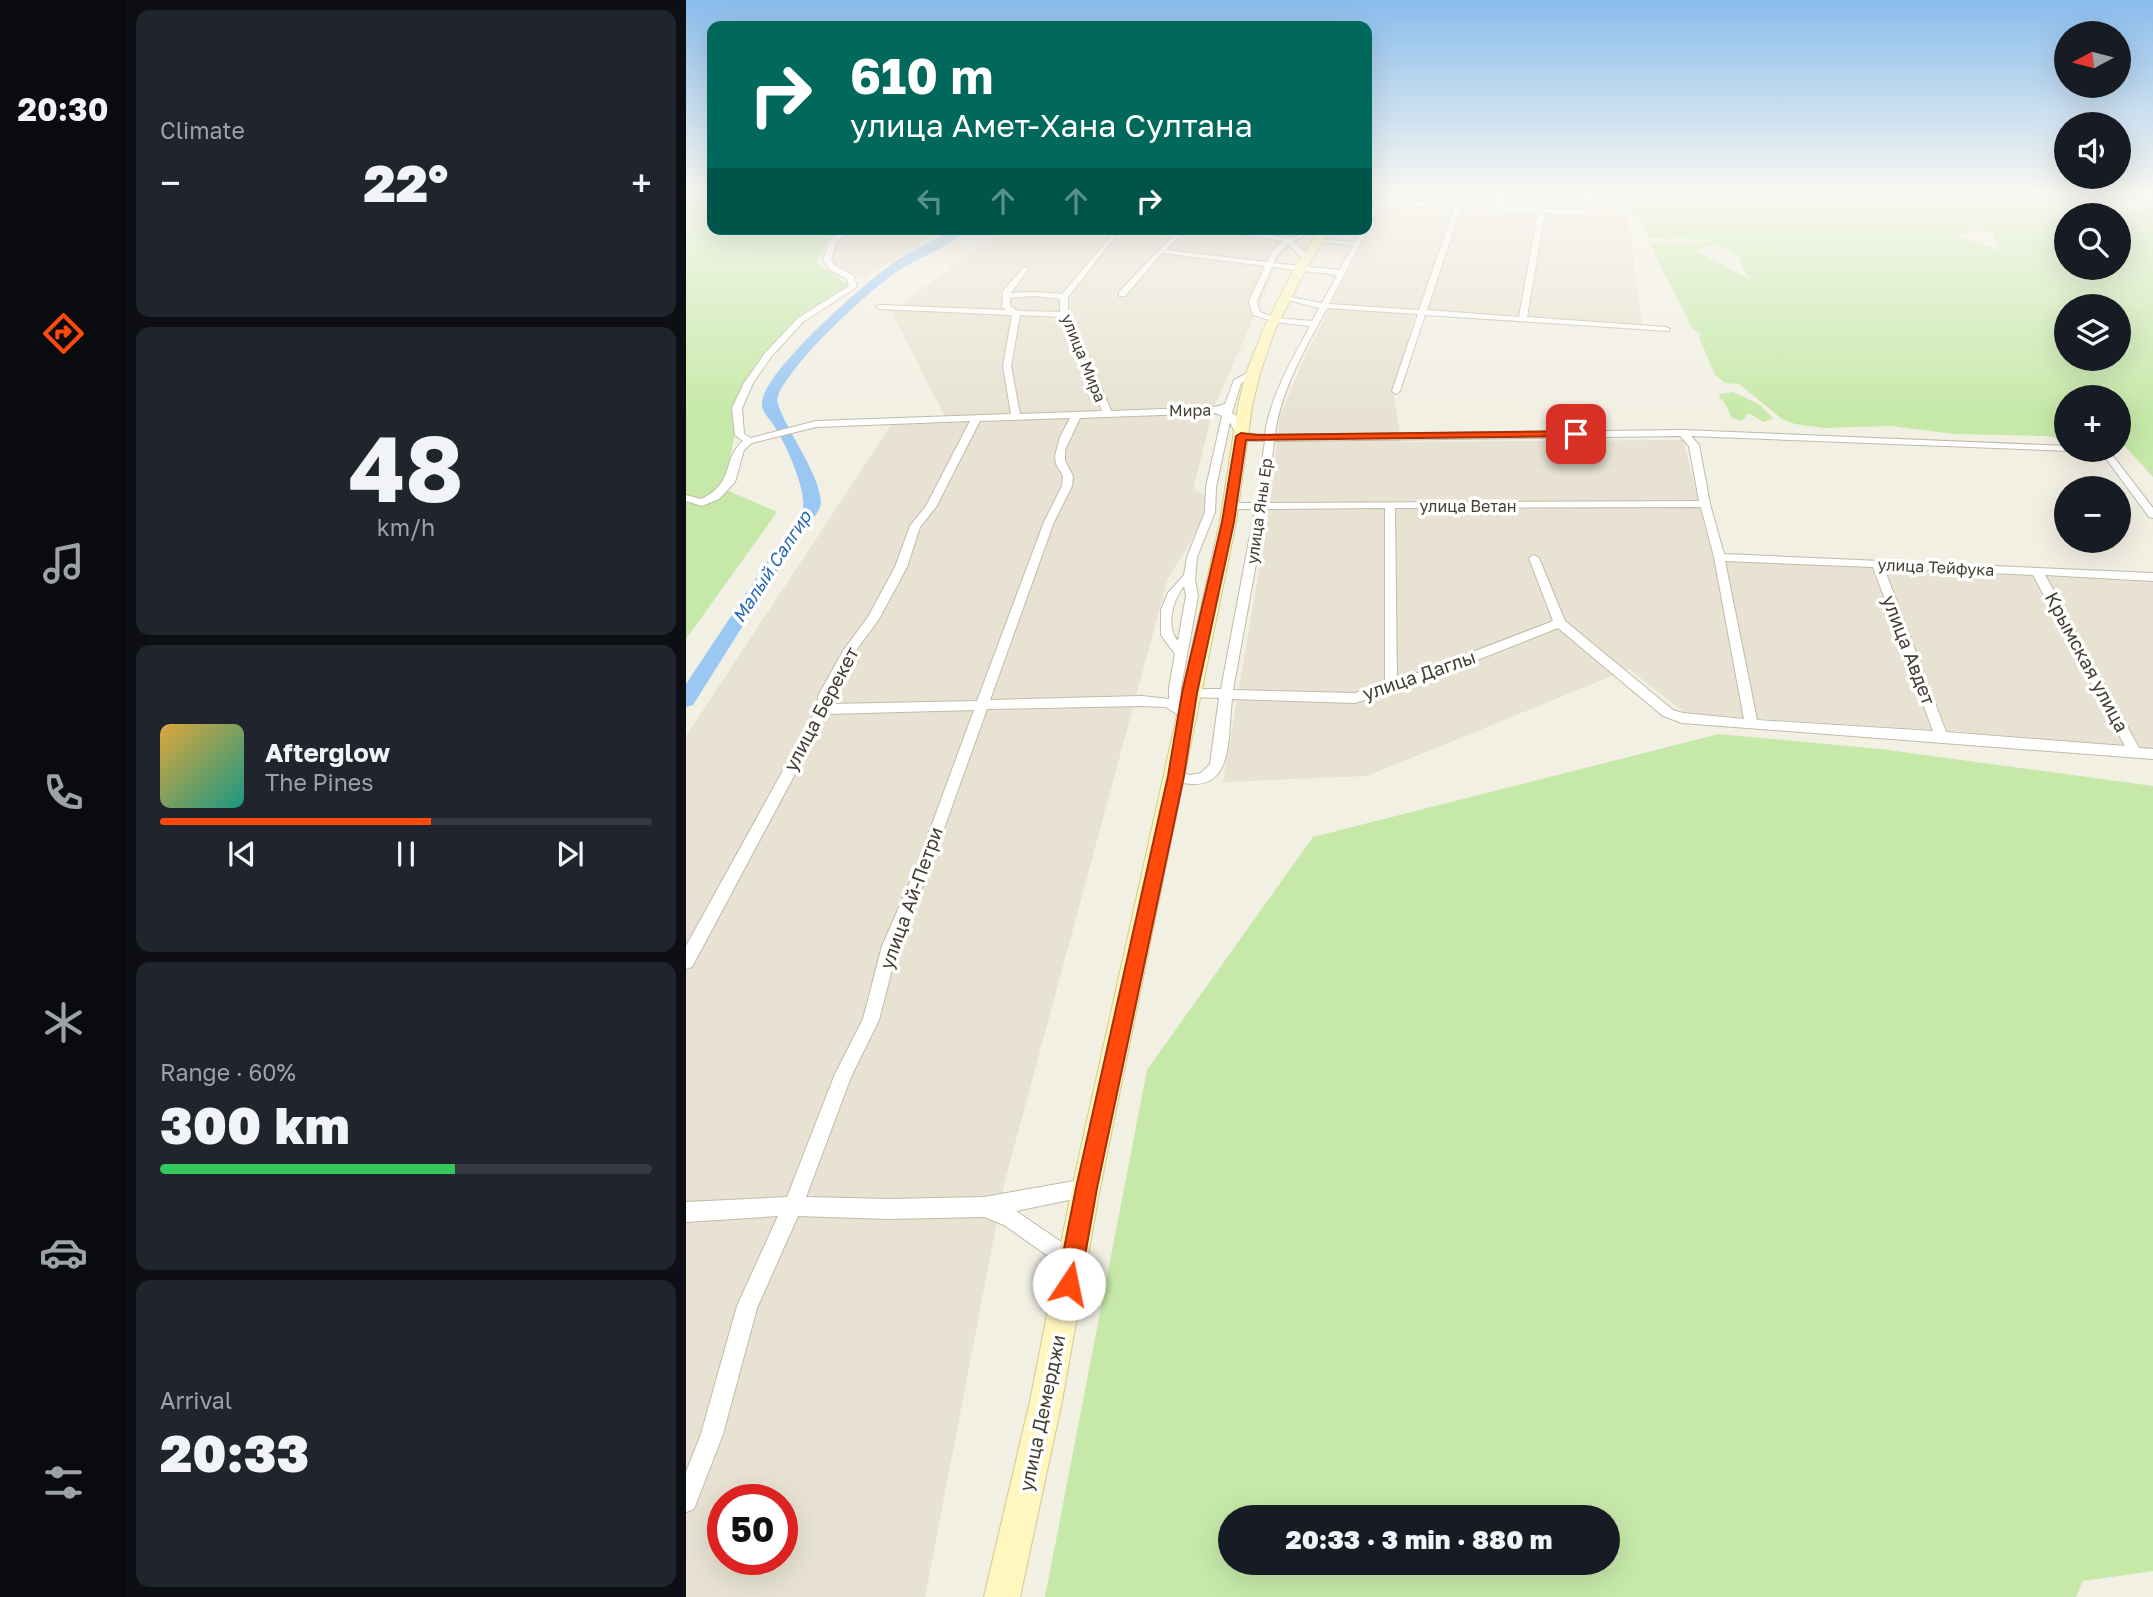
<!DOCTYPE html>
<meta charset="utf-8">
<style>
:root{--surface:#171b24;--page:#20242c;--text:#f1f3f6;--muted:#9ea1a6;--line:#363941;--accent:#ff490d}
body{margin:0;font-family:"Golos Text",sans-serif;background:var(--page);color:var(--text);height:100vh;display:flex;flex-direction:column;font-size:26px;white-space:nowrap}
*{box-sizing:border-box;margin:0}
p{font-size:23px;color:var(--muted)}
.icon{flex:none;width:38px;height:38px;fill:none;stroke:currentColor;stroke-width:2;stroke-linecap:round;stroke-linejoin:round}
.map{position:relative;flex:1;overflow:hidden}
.panel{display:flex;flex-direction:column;gap:10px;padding:10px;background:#0d0f14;width:560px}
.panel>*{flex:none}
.top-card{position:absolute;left:21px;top:21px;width:665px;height:214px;border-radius:14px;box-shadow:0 7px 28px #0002;background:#00695c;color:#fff;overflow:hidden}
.needle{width:46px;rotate:263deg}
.tools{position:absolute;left:1368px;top:21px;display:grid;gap:14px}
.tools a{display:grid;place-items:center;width:77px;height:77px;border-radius:50%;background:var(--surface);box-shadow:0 7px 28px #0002;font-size:35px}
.speed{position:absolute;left:21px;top:1484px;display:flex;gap:14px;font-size:35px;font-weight:700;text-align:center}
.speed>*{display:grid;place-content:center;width:91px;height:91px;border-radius:50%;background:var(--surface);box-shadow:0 7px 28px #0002;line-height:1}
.speed .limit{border:10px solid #d22;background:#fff;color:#111}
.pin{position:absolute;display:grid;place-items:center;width:60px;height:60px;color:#fff;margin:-30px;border-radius:14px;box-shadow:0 4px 10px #0006}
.me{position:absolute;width:77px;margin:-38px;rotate:11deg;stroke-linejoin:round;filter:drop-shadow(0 0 5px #0008)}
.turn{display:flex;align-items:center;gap:24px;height:147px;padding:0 28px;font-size:32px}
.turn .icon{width:91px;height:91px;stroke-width:2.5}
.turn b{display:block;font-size:49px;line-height:60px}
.lanes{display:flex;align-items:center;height:66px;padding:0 28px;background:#0003;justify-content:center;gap:35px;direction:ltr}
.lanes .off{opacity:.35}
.big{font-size:52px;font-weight:800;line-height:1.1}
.panel .widget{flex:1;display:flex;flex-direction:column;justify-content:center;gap:10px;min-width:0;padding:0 24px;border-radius:14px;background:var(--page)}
.panel .dial{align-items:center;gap:0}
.dial b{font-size:91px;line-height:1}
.song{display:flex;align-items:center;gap:21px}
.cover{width:84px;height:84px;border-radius:10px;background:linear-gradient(135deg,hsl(40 70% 55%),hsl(170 70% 35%))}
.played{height:7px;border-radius:4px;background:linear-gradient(90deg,var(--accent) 55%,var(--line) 55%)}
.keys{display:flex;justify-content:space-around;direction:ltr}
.heat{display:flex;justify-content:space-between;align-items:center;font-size:38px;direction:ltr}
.charge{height:10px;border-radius:5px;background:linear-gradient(90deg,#34c759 60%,var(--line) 0)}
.trip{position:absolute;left:532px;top:1505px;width:402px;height:70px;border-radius:35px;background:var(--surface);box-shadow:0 7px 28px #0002;font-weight:800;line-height:70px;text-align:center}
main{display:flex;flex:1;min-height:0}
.tab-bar{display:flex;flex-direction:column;width:126px;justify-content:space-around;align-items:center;background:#090b0e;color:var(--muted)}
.tab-bar .icon{width:49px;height:49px}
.tab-bar .current{color:var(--accent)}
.tab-bar b{font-size:32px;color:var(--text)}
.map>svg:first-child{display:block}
.residential{fill:#e7e2d1;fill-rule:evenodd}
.green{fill:#c6e9a9;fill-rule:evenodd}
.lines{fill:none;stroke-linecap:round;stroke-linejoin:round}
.river{fill:#9bc7f3;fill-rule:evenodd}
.street-casing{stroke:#c1bba8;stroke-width:2}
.secondary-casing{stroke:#d4c990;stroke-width:2}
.street{fill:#fff;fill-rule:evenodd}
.secondary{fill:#fff6c0;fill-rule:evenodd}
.route{fill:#ff490d;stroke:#a62f08;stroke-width:2}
.labels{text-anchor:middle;stroke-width:7;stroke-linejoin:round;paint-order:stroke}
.far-street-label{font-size:16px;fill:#443f33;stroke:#fff}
.far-water-label{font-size:18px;font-style:italic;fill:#286bb4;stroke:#fff}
.street-label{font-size:19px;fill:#443f33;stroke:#fff}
</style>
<main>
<nav class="tab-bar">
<b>20:30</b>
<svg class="icon current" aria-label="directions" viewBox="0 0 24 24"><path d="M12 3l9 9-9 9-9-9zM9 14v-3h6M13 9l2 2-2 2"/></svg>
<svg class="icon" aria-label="music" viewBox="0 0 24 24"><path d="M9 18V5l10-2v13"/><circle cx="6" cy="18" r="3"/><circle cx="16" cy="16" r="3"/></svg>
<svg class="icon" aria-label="phone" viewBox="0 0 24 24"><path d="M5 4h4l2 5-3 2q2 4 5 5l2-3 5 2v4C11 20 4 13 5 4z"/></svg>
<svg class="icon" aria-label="climate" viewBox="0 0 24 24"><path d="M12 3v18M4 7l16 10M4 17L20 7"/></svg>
<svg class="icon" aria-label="car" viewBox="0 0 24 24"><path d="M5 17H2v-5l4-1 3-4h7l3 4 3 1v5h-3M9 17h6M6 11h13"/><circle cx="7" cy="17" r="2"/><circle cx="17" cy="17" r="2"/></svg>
<svg class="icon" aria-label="filters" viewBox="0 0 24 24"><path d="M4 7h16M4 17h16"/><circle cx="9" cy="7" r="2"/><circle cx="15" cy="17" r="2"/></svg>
</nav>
<section class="panel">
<div class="widget"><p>Climate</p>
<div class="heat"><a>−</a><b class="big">22°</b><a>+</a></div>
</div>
<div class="widget dial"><b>48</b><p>km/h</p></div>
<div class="widget">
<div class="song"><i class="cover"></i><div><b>Afterglow</b><p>The Pines</p></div></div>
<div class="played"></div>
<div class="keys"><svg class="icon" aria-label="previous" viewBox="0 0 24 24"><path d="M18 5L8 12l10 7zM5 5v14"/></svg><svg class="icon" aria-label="pause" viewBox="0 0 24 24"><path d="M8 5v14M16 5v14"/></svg><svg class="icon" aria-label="next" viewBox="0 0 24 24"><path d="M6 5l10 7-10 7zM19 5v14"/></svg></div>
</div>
<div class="widget"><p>Range · 60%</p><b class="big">300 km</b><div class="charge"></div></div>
<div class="widget"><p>Arrival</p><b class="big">20:33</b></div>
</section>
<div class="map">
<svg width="1467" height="1597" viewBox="0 0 1467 1597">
<rect width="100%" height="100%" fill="#f2efe3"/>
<g class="residential">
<path d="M681,192H939L956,325L730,309L708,395L715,442L997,440L1027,559L1467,582V751L1268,731L1000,714L943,669L681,776L537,782L582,518L594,415L619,357L698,201L681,199Z"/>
<path d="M170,229H259L178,278L151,267L143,259L154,238Z"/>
<path d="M320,229H618L596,254L528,407L259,416L205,311Z"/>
<path d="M526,413L507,490L523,496L518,520L482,578L318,1184L239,1597H0V736L206,424L408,415ZM37,1500H96V1559H37Z"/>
</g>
<g class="green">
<path d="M0,192H26V229H149L130,262L163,285L111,317L55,403L38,489L91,512L0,639Z"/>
<path d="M946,192H1345L1444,210L1467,209V477L1437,444L1438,440L1433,439V397H1381V440L1362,436L1269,434L1204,426L1138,428L1109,424L1096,419L1053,384L1039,383L1029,375L1013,337L1015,335L1006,328L963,243C984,240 1003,249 1021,240H1002L993,236L988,239L963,238L939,198ZM1381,215H1433V268H1381ZM1289,230L1307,232L1313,250L1268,235ZM1029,244L1051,255L1063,279L1010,251ZM1381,306H1433V359H1381Z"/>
<path d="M1047,392L1074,405L1087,418L1078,422L1062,413L1056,421L1046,418L1038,402L1033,397L1034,394Z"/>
<path d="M1033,734L1194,749L1467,786V1571L1397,1581L1390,1597H359L461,1070L627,837ZM544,1517H922V1563H544Z"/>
</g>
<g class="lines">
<path class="river" d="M268,229H282C262,248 232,257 209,273C179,294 105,363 92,396C85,411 142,480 134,507C131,516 121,525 115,533L7,705L0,707V684L117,508C120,489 101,447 90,429C86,421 78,415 76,406C72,376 173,289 199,269C219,253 246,242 268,229Z"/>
<defs>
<g id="street">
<path d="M811,192H817L815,206L896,211L897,192H903L901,214L859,213L841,317L980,327L984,329L983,331L739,315L714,391L710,394L706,391L732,314L641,308C621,346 594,390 589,435L997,430L1381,446V450L1384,451L1005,436L1013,445L1024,504L1038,554L1467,573V581L1359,575L1453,748L1467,749V759L996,723L977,716L872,628L738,681L669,703L546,699C541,743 549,800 485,780L483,776L485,772L490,771L504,775L515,773L524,764L533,698L504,697L498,693L504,689H535L569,509H545L540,506L545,503H570L579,441H562L551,437L544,422L530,487L529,512L511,557L509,580L512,596L495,688L496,706L506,715L500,720L480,707L456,706L301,709L242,873L212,946L193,1020L165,1077L120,1197L202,1199L298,1197L400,1179L407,1181L409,1188L407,1195L330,1211L393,1254L396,1261L393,1268L386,1271L379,1268L318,1225L298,1217L202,1219L112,1216L71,1308L37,1434L8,1509L0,1512V1472L15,1434L51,1306L92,1216L0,1222V1202L101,1197L149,1074L177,1019L196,946L228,873L288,710L141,714L6,967L0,969V946L131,709L132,696L157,651L182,617L209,567L224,526L240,506L284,421L130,427L66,443L58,450L49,482L33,499L16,506L0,501V495L15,499C50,483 35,460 57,441L49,435L46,408L58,383L79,353L112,318L163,286L161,279L144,270L137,260C142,244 148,229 167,229L150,242L145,260L150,266L168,276L171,287L117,322L85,357L67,383L56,408L58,434L65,438L130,421L325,414L317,366L326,315L194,309L190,307L194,305L320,310L316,307L317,291L338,267L342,269L325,293L348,292L376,294L427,234L429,237L382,297V315L403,356L425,411L529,407L539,404L548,380L567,370L570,371V375L555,383L546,413L552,417L558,433L579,435C584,396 606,360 624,326L589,322L567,315L563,301L579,266L476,253L439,296H433V292L493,229H500L480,250L581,262L586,251L597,241L526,229H544L602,238L611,236L617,229H624L615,238L607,241L624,256V260H618L602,244L592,254L588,263L653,270L667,246L626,241L630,239L669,242L675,229H681V227L682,229L643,304L733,310L768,208L695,204L684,225L681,227V219L689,203H681V199L808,206ZM775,208L852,212L833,317L741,310ZM586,267L651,275L636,303L599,296L595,298L633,308L626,321L590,318L574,312L571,301ZM348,296L374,299V312L332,311L324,306V298ZM334,315L375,317L395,356L416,411L334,414L325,366ZM529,413L536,416L520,487L519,512L501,557L498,575L482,593L475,610V635L489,654L483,688V699L456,696L304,700L368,522L386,486L387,476L379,461V450L394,418ZM384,418L374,437L369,456L370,464L377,476L376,486L358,522L291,701L144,704V696L166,656L193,619L221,567L234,527L250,507L294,421ZM994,436L1003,446L1013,501L581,503L588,441ZM1015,507L1028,557L1058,719L997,713L987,710L879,621L853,558L848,555L843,558L867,621L711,681L709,508ZM699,508V684L669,693L547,690L580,509ZM1039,561L1187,567L1247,731L1071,720ZM1198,568L1347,575L1439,746L1260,732ZM498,586L500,596L492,641C479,626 487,600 498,586Z"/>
<path d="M1393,450H1419L1427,456L1467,508V518L1463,517L1421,460C1411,453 1400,456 1393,450Z"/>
</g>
<path id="secondary" d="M634,229H644L621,267L589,330L574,373L566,406L550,522L414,1188L376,1401L334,1597H298L344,1401L386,1188L534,522L552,406L560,373L577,330L609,267Z"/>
</defs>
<use href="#street" class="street-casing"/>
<use href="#secondary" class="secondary-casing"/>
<use href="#street" class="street"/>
<use href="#secondary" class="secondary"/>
</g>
<linearGradient id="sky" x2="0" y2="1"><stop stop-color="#89bcec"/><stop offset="0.46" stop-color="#f9f8f2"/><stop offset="1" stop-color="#f9f8f2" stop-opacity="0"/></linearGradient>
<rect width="1467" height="415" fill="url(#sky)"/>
<path class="route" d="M890,431L893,432V436L560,440L548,522L511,693L498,776L411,1188L394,1284L391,1292L383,1296L374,1292L371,1284L390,1188L482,776L496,693L536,522L550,436L555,433L571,435Z"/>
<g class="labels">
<g class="far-street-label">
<text transform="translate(398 358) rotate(68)" y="6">улица Мира</text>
<text transform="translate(504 410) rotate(-1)" y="6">Мира</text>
<text x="782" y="512">улица Ветан</text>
<text transform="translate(573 511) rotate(-82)" y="6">улица Яны Ер</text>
<text transform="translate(1250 567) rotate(3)" y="6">улица Тейфука</text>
</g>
<g class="far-water-label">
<text transform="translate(86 567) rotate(-57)" y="6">Малый Салгир</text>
</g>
<g class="street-label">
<text transform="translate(1223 650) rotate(69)" y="7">улица Авдет</text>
<text transform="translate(1401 662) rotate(62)" y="7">Крымская улица</text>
<text transform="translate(733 675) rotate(-19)" y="7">улица Даглы</text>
<text transform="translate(135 709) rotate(-62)" y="7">улица Берекет</text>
<text transform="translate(225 898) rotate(-70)" y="7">улица Ай-Петри</text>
<text transform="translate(356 1413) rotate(-78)" y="7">улица Демерджи</text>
</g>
</g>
</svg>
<div class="tools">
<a><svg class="needle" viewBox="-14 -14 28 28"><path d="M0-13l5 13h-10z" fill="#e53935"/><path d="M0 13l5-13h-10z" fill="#9ea1a6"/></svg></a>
<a><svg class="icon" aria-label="sound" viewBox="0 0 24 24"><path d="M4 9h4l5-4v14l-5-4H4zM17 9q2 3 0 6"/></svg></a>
<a><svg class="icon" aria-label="search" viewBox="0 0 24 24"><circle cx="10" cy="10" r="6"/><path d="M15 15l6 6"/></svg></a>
<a><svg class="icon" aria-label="layers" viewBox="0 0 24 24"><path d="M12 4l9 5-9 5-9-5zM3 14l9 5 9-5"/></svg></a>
<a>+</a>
<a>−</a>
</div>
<div class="speed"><div class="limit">50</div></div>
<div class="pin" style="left:890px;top:434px;background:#d93025"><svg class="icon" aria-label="arrive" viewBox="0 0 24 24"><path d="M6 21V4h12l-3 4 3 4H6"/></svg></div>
<svg class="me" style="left:383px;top:1284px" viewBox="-20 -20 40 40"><circle r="19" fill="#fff"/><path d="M0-13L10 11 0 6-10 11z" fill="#ff490d"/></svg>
<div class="trip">20:33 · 3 min · 880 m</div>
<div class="top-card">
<div class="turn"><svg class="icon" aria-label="right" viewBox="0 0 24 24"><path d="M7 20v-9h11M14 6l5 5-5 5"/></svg><div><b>610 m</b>улица Амет-Хана Султана</div></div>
<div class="lanes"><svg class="icon off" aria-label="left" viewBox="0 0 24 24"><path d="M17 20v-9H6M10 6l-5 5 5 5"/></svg><svg class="icon off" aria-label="ahead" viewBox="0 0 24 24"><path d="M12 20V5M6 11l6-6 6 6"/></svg><svg class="icon off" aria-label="ahead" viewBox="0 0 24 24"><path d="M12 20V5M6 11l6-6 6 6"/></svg><svg class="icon" aria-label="right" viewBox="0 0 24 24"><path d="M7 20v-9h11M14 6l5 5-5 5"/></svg></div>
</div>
</div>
</main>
